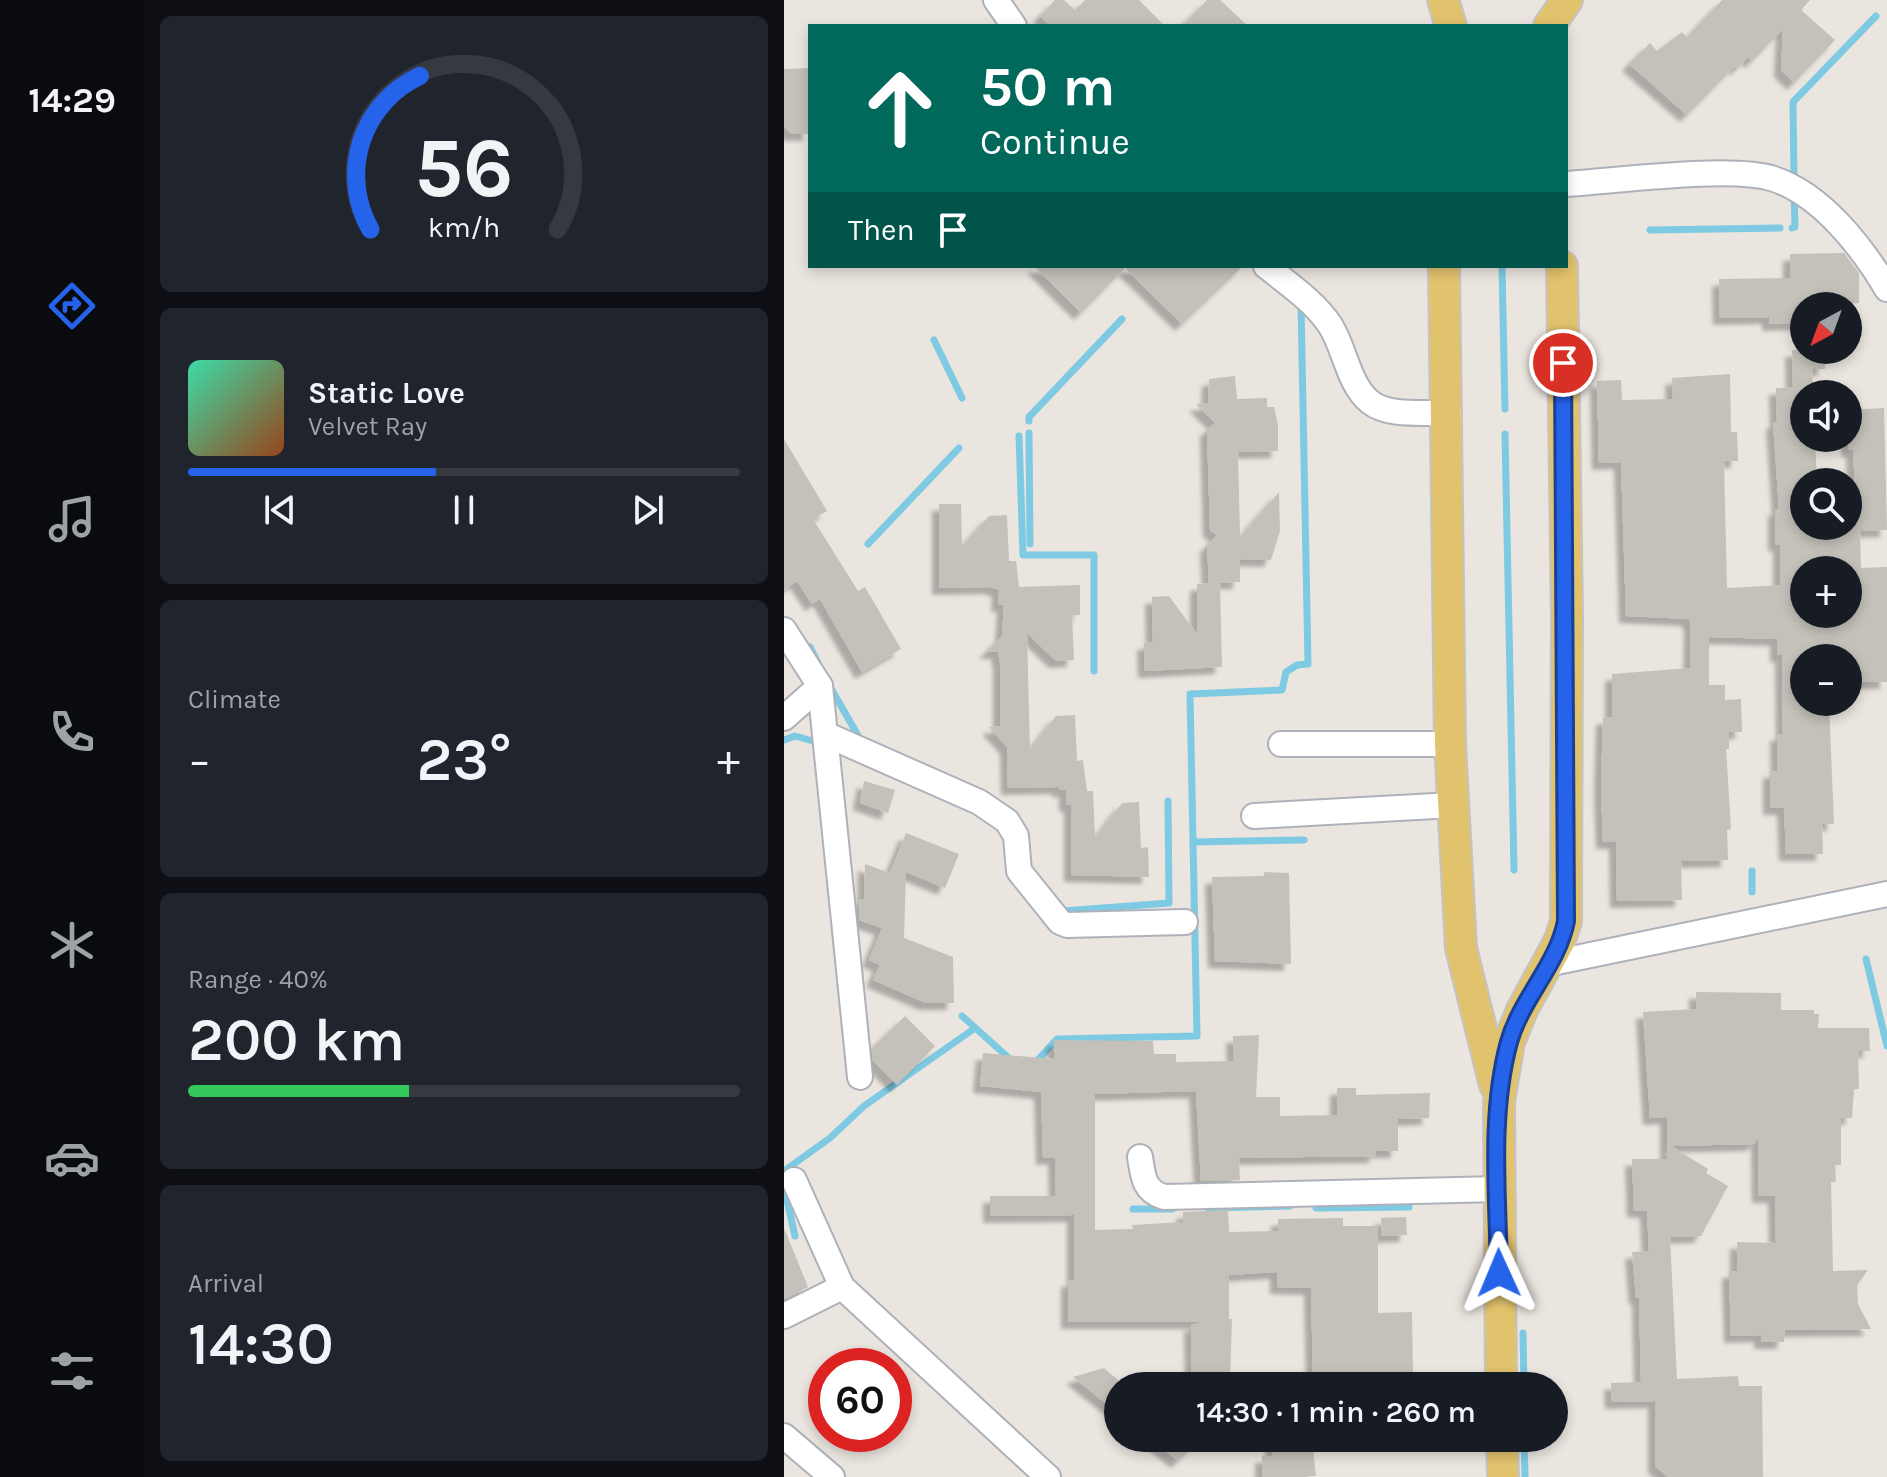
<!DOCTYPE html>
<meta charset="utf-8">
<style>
:root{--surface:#171b24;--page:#20242c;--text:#f1f3f6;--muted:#9ea1a6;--line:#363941;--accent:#2563eb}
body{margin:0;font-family:Karla,sans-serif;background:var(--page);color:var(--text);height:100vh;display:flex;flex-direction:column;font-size:30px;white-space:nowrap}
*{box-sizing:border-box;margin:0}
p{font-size:26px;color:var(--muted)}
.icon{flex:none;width:44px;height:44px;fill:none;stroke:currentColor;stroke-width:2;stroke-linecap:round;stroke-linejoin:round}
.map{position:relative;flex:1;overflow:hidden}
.side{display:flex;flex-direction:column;gap:16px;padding:16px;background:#0d0f14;width:640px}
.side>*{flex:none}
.guide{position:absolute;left:24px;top:24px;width:760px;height:244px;border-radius:0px;box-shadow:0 4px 12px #0003;background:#00695c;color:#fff;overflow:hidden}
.needle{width:52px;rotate:221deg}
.fabs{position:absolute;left:1006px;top:292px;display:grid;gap:16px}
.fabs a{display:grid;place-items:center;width:72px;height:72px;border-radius:50%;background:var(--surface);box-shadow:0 4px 12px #0003;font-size:40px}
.speed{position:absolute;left:24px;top:1348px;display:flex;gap:16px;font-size:40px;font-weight:700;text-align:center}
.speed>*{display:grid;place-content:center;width:104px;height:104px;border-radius:50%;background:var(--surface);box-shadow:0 4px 12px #0003;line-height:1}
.speed .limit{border:12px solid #d22;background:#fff;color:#111}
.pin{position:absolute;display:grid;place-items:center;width:68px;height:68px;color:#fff;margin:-34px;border:4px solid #fff;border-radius:50%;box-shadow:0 2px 8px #0007}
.me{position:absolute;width:88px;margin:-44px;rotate:359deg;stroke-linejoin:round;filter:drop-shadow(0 0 6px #0008)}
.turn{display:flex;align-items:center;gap:28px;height:168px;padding:0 40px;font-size:36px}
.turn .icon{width:104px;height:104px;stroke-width:2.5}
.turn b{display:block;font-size:56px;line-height:68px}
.then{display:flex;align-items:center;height:76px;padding:0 40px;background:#0003;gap:16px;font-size:30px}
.big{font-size:60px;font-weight:600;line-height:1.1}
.side .tile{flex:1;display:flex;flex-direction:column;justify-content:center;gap:12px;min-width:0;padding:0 28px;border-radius:12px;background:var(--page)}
.side .dial{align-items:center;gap:0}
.dial svg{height:208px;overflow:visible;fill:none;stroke:var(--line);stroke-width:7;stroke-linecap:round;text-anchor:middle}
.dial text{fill:var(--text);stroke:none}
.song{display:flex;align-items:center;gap:24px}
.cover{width:96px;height:96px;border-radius:12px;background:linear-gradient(135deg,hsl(160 70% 55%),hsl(20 70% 35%))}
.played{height:8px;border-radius:4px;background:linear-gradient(90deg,var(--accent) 45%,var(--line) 45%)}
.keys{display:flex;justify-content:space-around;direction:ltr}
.heat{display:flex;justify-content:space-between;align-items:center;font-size:44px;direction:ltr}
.charge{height:12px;border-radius:6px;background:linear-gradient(90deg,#34c759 40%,var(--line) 0)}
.trip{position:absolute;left:320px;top:1372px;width:464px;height:80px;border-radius:40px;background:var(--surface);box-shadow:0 4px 12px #0003;font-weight:600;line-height:80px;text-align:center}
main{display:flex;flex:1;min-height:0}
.menu{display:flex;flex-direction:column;width:144px;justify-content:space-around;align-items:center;background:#090b0e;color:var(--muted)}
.menu .icon{width:56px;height:56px}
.menu .selected{color:var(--accent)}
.menu b{font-size:36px;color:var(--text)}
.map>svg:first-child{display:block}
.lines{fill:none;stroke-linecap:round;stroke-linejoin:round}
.stream{stroke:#7dcae2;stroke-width:7}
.building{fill:#c4c0ba;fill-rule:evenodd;filter:url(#shadow)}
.minor-casing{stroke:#afb1ba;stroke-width:28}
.major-casing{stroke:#c4c4c4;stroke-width:34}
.minor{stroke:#fff;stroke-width:24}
.major{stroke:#e2c36d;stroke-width:30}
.route-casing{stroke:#184099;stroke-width:20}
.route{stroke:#2563eb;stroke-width:14}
</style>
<main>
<nav class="menu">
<b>14:29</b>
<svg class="icon selected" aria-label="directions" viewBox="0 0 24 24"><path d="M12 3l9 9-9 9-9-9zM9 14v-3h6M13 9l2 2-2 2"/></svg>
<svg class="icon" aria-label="music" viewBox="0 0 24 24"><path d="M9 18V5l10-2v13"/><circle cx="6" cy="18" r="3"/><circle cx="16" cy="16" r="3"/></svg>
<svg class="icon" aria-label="phone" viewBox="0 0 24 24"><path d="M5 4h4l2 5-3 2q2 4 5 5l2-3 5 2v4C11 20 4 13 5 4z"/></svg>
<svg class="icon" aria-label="climate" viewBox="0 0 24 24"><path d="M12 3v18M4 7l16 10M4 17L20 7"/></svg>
<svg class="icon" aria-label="car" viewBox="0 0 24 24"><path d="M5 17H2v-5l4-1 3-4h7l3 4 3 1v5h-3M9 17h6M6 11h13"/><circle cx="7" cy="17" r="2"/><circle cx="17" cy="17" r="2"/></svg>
<svg class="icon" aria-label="filters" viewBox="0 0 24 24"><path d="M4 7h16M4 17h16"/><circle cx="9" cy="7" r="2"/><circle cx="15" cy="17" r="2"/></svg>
</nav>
<section class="side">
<div class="tile dial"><svg viewBox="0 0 100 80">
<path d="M14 69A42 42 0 1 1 86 69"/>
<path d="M14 69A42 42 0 0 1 33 10" stroke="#2563eb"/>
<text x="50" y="56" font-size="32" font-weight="700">56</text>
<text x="50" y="72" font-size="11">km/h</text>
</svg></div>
<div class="tile">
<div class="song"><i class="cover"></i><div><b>Static Love</b><p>Velvet Ray</p></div></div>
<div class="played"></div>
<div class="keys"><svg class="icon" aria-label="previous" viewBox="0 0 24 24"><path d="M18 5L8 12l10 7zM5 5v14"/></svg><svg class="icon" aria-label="pause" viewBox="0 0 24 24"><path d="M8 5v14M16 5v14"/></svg><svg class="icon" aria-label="next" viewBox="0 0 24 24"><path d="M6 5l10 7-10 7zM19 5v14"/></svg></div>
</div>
<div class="tile"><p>Climate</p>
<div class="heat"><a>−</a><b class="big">23°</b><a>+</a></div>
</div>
<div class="tile"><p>Range · 40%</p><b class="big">200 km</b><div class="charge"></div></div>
<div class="tile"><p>Arrival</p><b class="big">14:30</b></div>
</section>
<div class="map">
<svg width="1103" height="1477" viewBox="0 0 1103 1477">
<defs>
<filter id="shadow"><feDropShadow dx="-7" dy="7" stdDeviation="2" flood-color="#0004"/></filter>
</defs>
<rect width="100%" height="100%" fill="#ebe5df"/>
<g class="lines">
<g class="stream">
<path d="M1010,180L1009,102L1092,16"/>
<path d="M1008,228L1011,227L1010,193"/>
<path d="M866,230L996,228"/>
<path d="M718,266L721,409"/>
<path d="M150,340L178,398"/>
<path d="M245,421V417L338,319"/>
<path d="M245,433L246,544"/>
<path d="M721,434L730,870"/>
<path d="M235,436L239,555H310V671"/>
<path d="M84,544L175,448"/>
<path d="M26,647L34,663"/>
<path d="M45,685L76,739"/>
<path d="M0,740L11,736L36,743"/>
<path d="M409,842L520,840"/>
<path d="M968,871V892"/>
<path d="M275,906L279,911L385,903L384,801"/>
<path d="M1082,959L1103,1046"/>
<path d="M178,1016L227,1060"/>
<path d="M251,1063L273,1039L413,1036L406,694L498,690L502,672L513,665L524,664L517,304"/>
<path d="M0,1171L46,1138L80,1106L191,1028"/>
<path d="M0,1187L11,1236"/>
<path d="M424,1208L506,1206"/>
<path d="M532,1208L625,1207"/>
<path d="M349,1209H388"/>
<path d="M739,1333L740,1386"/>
<path d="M740,1438L741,1477"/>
</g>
</g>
<g class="building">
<path d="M271,0H280L291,10L301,0H355L381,26H267L256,16Z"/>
<path d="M423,0H436L464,26H398Z"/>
<path d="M938,0H1026L1017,10L1051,40L1010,83L997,70L999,29L968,61L964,57L954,68L951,66L903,115L845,64L866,43L873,51L898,32L903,37Z"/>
<path d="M26,68V134H8L0,127V69Z"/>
<path d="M1060,253L1075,273V303L1020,306V323L985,324V317L936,318L935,279L1006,278V254Z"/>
<path d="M250,266H459L398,324L341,268L297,313Z"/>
<path d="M1008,350H1040L1041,369H1028L1029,394H1020V438H1031L1033,482H1020V526H1073L1069,450H1064V410L1100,408L1103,530L1076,531L1077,568L1103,567V682H1064V658H1020V702H1045L1050,824H1038L1039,854H1002L1000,808H986V771H994L993,734H999L998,655H993V639L925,637V685H941V700L957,699L958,732H945V749H942L947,829L943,830L944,860L897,861L898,900L833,901L832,842H819L817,788L819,718L828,717V674L906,668L907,626L905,619L842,616L837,462L815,463L813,381L837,380L838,400L889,399L888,378L946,374L947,432H953L954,461H940L943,588L996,585V544L991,545V509H995L989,422H993L992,388L1009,387ZM1020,570H1064V614H1020Z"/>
<path d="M451,376L453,399L483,398V407H490L494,425V451L454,452L456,537L495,492L496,531L487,560L456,559V582L425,583L423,546L433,535L426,530L423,430L431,423L412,404L424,403L425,379Z"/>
<path d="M0,439L43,511L29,519L74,591L81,587L117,649L78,672L36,599L28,604L13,581L0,590Z"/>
<path d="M155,504H177L178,546L205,516L223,515L225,561H232L235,587L296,585V615H288L290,660L272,661L243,633L246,750L272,716L291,715L293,761L299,760L303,791H309L311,838L338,803L355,802L357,848L364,847L365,877L287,875V805H282V790H275V787L224,788L223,747L205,727L216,726V663L214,652H202L218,636L220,605H214L215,590L206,587L155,588Z"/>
<path d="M436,583L438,667L361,671L360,643L369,642L368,597L385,596L413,634V584Z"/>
<path d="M80,781L111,790L104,813L76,803Z"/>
<path d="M122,833L175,854L161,888L122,872L120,938L169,957L170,1003H142L89,980L96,965L85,960L98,928L75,920L76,899H80L81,864L106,873Z"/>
<path d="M480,872L505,873L507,964L431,961L428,877L480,876Z"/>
<path d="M912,992L997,993V1010H1030V1014H1035L1034,1028H1085L1086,1051H1074L1075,1089H1070L1068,1118H1057V1165H1051L1052,1182H1047L1049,1271L1084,1270L1073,1285L1074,1304L1087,1329L1001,1330L1000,1342H977V1335L947,1336L945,1271H953V1242L992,1243L991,1196H975L974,1137L970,1144L887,1146L924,1169L922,1173L944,1186L917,1236L886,1237L893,1379L954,1376L955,1386H978L979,1477H884L871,1466V1401L828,1402L827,1383L857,1382L855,1297L852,1298L848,1252L865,1251L863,1211L850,1210L848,1159H883V1117L866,1118L859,1012L912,1009Z"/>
<path d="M121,1016L151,1046L113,1085L89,1061L88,1048Z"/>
<path d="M475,1035L472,1097H496V1116L553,1115V1088H572V1095L646,1093L645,1118L614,1119V1151H592V1156L455,1158L456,1180L417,1181L412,1091L311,1094V1230L349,1229L348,1225L399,1222V1212L444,1210L445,1232L494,1231V1219L559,1218V1226H594V1313L628,1312L629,1375H602V1386H534L533,1377H529L527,1288L493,1287V1272L445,1275V1319H448L446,1382L408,1384L407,1325L419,1322H284V1280H290V1215L206,1216V1196H272L271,1157L259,1158L257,1092L196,1086L199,1053L270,1059V1040L369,1041L370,1054H392V1062L450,1061L449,1036Z"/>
<path d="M622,1217L623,1235L598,1236L597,1218Z"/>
<path d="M0,1228L24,1287L0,1299Z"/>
<path d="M320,1368L334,1380V1413L289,1377Z"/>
<path d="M365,1438H417L394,1461Z"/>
<path d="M488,1438H528L532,1476L478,1477V1456H488Z"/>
</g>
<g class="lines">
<defs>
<g id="minor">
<path d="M212,0L230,26"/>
<path d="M782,184C833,181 946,165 990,179C1038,195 1078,247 1103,289"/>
<path d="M482,266C504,284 530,301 546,325C561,348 564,384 586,402C604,417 641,412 665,413"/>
<path d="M0,630L36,686L76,1077"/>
<path d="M0,718L36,686"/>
<path d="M41,734L195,802L223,821L232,836L235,871L276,922L283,925L401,922"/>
<path d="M497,744H666"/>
<path d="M470,816L669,805"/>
<path d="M763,964L1103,894"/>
<path d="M356,1157C359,1175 359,1191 380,1197L714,1189"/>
<path d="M10,1180L58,1287"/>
<path d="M0,1316L58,1287L264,1477"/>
<path d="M0,1436L48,1477"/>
</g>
<g id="major">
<path d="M659,0L667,26"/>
<path d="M765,26L783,0"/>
<path d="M660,266L666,744L677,948L711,1085"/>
<path d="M717,1386L715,1102L725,1042L738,1010L776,940L782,921L783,617L778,266"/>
<path d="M718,1438L719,1477"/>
</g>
</defs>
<use href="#minor" class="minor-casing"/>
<use href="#major" class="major-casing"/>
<use href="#minor" class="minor"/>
<use href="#major" class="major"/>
</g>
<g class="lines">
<defs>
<path id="route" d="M715,1273C714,1198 705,1115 725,1042C737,999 774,964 782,921L779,363"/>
</defs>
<use href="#route" class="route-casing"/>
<use href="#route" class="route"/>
</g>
</svg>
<div class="fabs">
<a><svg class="needle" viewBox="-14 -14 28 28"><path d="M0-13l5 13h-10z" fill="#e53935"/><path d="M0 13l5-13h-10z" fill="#9ea1a6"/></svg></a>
<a><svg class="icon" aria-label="sound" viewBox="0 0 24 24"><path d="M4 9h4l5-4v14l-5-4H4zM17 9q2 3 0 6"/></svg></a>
<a><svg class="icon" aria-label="search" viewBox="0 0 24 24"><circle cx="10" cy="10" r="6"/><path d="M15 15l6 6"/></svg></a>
<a>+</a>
<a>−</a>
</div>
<div class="speed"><div class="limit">60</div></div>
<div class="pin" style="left:779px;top:363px;background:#d93025"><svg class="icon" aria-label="arrive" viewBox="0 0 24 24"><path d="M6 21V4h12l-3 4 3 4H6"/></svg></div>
<svg class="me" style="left:715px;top:1273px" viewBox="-20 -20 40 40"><path d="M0-17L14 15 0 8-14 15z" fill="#2563eb" stroke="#fff" stroke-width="4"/></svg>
<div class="trip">14:30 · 1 min · 260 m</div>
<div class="guide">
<div class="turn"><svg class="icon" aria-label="ahead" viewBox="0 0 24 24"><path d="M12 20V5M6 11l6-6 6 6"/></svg><div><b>50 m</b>Continue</div></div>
<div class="then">Then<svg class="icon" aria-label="arrive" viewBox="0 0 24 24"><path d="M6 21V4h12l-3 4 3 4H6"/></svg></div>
</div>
</div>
</main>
